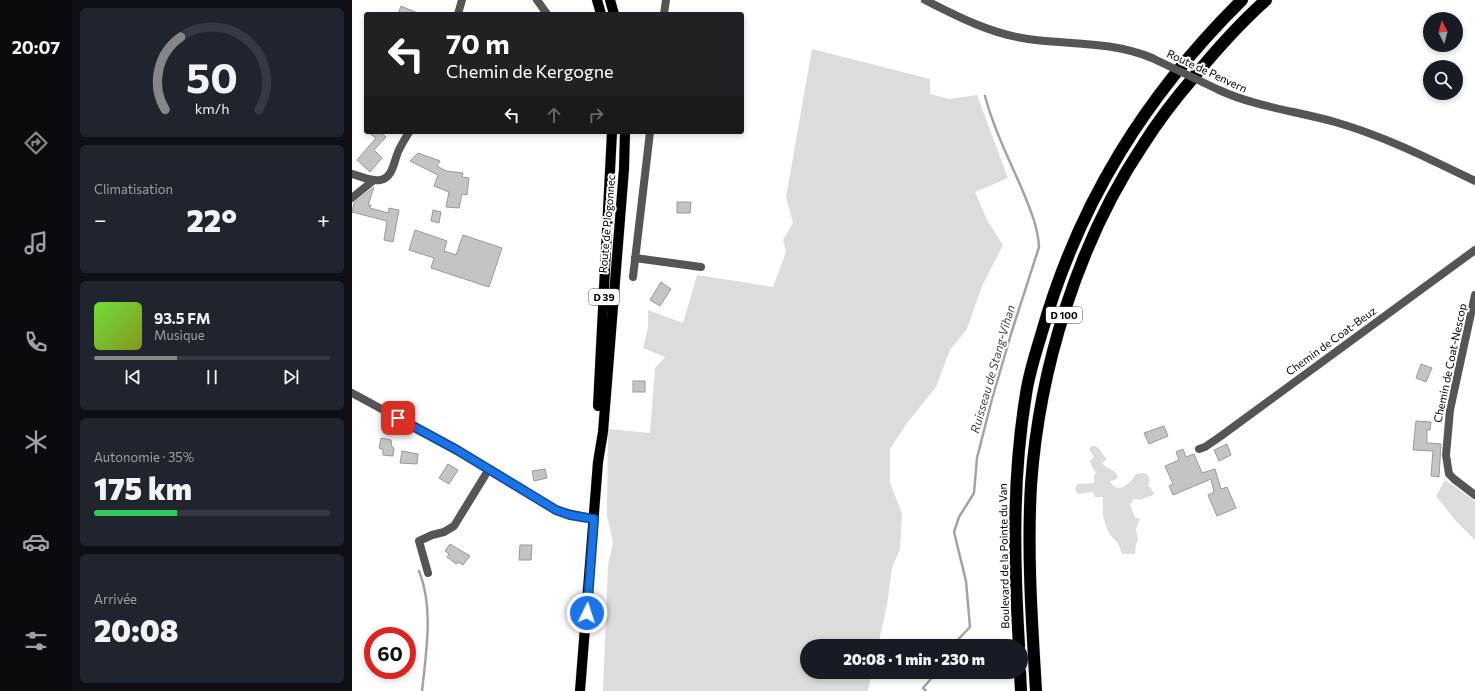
<!DOCTYPE html>
<html lang="fr">
<meta charset="utf-8">
<style>
:root{--surface:#171b24;--page:#20242c;--text:#f1f3f6;--muted:#9ea1a6;--line:#363941;--accent:#858687}
body{margin:0;font-family:Commissioner,sans-serif;background:var(--page);color:var(--text);height:100vh;display:flex;flex-direction:column;font-size:15px;white-space:nowrap}
*{box-sizing:border-box;margin:0}
p{font-size:13px;color:var(--muted)}
.icon{flex:none;width:22px;height:22px;fill:none;stroke:currentColor;stroke-width:2;stroke-linecap:round;stroke-linejoin:round}
.map{position:relative;flex:1;overflow:hidden}
.drawer{display:flex;flex-direction:column;gap:8px;padding:8px;background:#0d0f14;width:280px}
.drawer>*{flex:none}
.guide{position:absolute;left:12px;top:12px;width:380px;height:122px;border-radius:4px;box-shadow:0 2px 6px #0003;background:#202124;color:#fff;overflow:hidden}
.needle{width:26px;rotate:354deg}
.controls{position:absolute;left:1071px;top:12px;display:grid;gap:8px}
.controls a{display:grid;place-items:center;width:40px;height:40px;border-radius:50%;background:var(--surface);box-shadow:0 2px 6px #0003;font-size:20px}
.speed{position:absolute;left:12px;top:627px;display:flex;gap:8px;font-size:20px;font-weight:700;text-align:center}
.speed>*{display:grid;place-content:center;width:52px;height:52px;border-radius:50%;background:var(--surface);box-shadow:0 2px 6px #0003;line-height:1}
.speed .limit{border:6px solid #d22;background:#fff;color:#111}
.pin{position:absolute;display:grid;place-items:center;width:34px;height:34px;color:#fff;margin:-17px;border-radius:8px;box-shadow:0 2px 6px #0006}
.me{position:absolute;width:44px;margin:-22px;rotate:4deg;stroke-linejoin:round;filter:drop-shadow(0 0 3px #0008)}
.turn{display:flex;align-items:center;gap:14px;height:84px;padding:0 16px;font-size:18px}
.turn .icon{width:52px;height:52px;stroke-width:2.5}
.turn b{display:block;font-size:28px;line-height:34px}
.lanes{display:flex;align-items:center;height:38px;padding:0 16px;background:#0003;justify-content:center;gap:20px;direction:ltr}
.lanes .off{opacity:.35}
.big{font-size:30px;font-weight:800;line-height:1.1}
.drawer .tile{flex:1;display:flex;flex-direction:column;justify-content:center;gap:6px;min-width:0;padding:0 14px;border-radius:6px;background:var(--page)}
.drawer .dial{align-items:center;gap:0}
.dial svg{height:104px;overflow:visible;fill:none;stroke:var(--line);stroke-width:7;stroke-linecap:round;text-anchor:middle}
.dial text{fill:var(--text);stroke:none}
.song{display:flex;align-items:center;gap:12px}
.cover{width:48px;height:48px;border-radius:6px;background:linear-gradient(135deg,hsl(100 70% 55%),hsl(70 70% 35%))}
.played{height:4px;border-radius:2px;background:linear-gradient(90deg,var(--accent) 35%,var(--line) 35%)}
.keys{display:flex;justify-content:space-around;direction:ltr}
.heat{display:flex;justify-content:space-between;align-items:center;font-size:22px;direction:ltr}
.charge{height:6px;border-radius:3px;background:linear-gradient(90deg,#34c759 35%,var(--line) 0)}
.trip{position:absolute;left:448px;top:639px;width:228px;height:40px;border-radius:20px;background:var(--surface);box-shadow:0 2px 6px #0003;font-weight:800;line-height:40px;text-align:center}
main{display:flex;flex:1;min-height:0}
.menu{display:flex;flex-direction:column;width:72px;justify-content:space-around;align-items:center;background:#090b0e;color:var(--muted)}
.menu .icon{width:28px;height:28px}
.menu .on{color:var(--accent)}
.menu b{font-size:18px;color:var(--text)}
.map>svg:first-child{display:block}
.green{fill:#dcdcdc}
.lines{fill:none;stroke-linecap:round;stroke-linejoin:round}
.stream{stroke:#a3a3a3;stroke-width:2.5}
.building{fill:#c4c4c4;stroke:#999}
.primary-casing{stroke:#dbdbdb;stroke-width:11}
.highway-casing{stroke:#dbdbdb;stroke-width:13}
.street{stroke:#555;stroke-width:8}
.primary{stroke:#000;stroke-width:10}
.highway{stroke:#000;stroke-width:12}
.street-bridge{stroke:#555;stroke-width:8}
.route-casing{stroke:#114b97;stroke-width:10}
.route{stroke:#1a73e8;stroke-width:7}
.labels{text-anchor:middle;stroke-width:4;stroke-linejoin:round;paint-order:stroke}
.shield{fill:#fff;stroke:#4c4c4c;stroke-width:1}
.shield-label{font-size:10px;font-weight:bold;fill:#000}
.street-label{font-size:11px;fill:#000;stroke:#fff}
.water-label{font-size:12px;font-style:italic;fill:#444;stroke:#fff}
</style>
<main>
<nav class="menu">
<b>20:07</b>
<svg class="icon on" aria-label="directions" viewBox="0 0 24 24"><path d="M12 3l9 9-9 9-9-9zM9 14v-3h6M13 9l2 2-2 2"/></svg>
<svg class="icon" aria-label="music" viewBox="0 0 24 24"><path d="M9 18V5l10-2v13"/><circle cx="6" cy="18" r="3"/><circle cx="16" cy="16" r="3"/></svg>
<svg class="icon" aria-label="phone" viewBox="0 0 24 24"><path d="M5 4h4l2 5-3 2q2 4 5 5l2-3 5 2v4C11 20 4 13 5 4z"/></svg>
<svg class="icon" aria-label="climate" viewBox="0 0 24 24"><path d="M12 3v18M4 7l16 10M4 17L20 7"/></svg>
<svg class="icon" aria-label="car" viewBox="0 0 24 24"><path d="M5 17H2v-5l4-1 3-4h7l3 4 3 1v5h-3M9 17h6M6 11h13"/><circle cx="7" cy="17" r="2"/><circle cx="17" cy="17" r="2"/></svg>
<svg class="icon" aria-label="filters" viewBox="0 0 24 24"><path d="M4 7h16M4 17h16"/><circle cx="9" cy="7" r="2"/><circle cx="15" cy="17" r="2"/></svg>
</nav>
<section class="drawer">
<div class="tile dial"><svg viewBox="0 0 100 80">
<path d="M14 69A42 42 0 1 1 86 69"/>
<path d="M14 69A42 42 0 0 1 26 13" stroke="#858687"/>
<text x="50" y="56" font-size="32" font-weight="700">50</text>
<text x="50" y="72" font-size="11">km/h</text>
</svg></div>
<div class="tile"><p>Climatisation</p>
<div class="heat"><a>−</a><b class="big">22°</b><a>+</a></div>
</div>
<div class="tile">
<div class="song"><i class="cover"></i><div><b>93.5 FM</b><p>Musique</p></div></div>
<div class="played"></div>
<div class="keys"><svg class="icon" aria-label="previous" viewBox="0 0 24 24"><path d="M18 5L8 12l10 7zM5 5v14"/></svg><svg class="icon" aria-label="pause" viewBox="0 0 24 24"><path d="M8 5v14M16 5v14"/></svg><svg class="icon" aria-label="next" viewBox="0 0 24 24"><path d="M6 5l10 7-10 7zM19 5v14"/></svg></div>
</div>
<div class="tile"><p>Autonomie · 35%</p><b class="big">175 km</b><div class="charge"></div></div>
<div class="tile"><p>Arrivée</p><b class="big">20:08</b></div>
</section>
<div class="map">
<svg width="1123" height="691" viewBox="0 0 1123 691">
<rect width="100%" height="100%" fill="#fff"/>
<g class="green">
<path d="M460,49L578,79V94L598,99L625,95L656,178L623,192L636,222L651,245L630,286L615,329L598,350L584,387L555,423L538,449V483L550,513L548,549L540,568L535,605L526,646H455V672H520L516,691H251L256,566L261,542L255,516L256,429L298,433L303,368L313,357L291,348L296,328V310L331,323L345,275L421,287L434,252L431,240L441,223L434,197Z"/>
<path d="M740,446C748,445 749,454 755,459L750,463C755,470 763,468 766,477L763,480L758,481C765,496 779,483 784,474L790,473L795,474L798,480L796,486L798,487L802,493L801,495L788,500L782,499L778,505L783,517L788,519L784,529L786,540L784,544L783,554H770L766,543L762,539L757,533L754,526L751,516V497H743L741,492L726,494L723,489L725,484L742,483V476L744,472L741,469L738,461L742,457L737,449Z"/>
<path d="M1093,480L1123,501V540L1103,520L1084,496Z"/>
</g>
<g class="lines">
<g class="stream">
<path d="M67,571C82,608 74,653 70,691"/>
<path d="M600,646L618,627L614,581L602,532L607,517L622,493L625,458L640,399L659,334L687,247C686,228 679,211 672,194C658,161 642,130 633,96"/>
<path d="M574,691L571,688L585,672"/>
</g>
</g>
<g class="building">
<path d="M49,6L68,14H46Z"/>
<path d="M16,132H28L34,137L22,150L30,158L18,172L5,160L24,138Z"/>
<path d="M66,153L88,161L85,166L94,171L111,173L110,177L117,178L115,195L110,194L107,208L94,207L97,192L82,186L86,175L58,161Z"/>
<path d="M22,187L16,205H19L18,208L36,213L37,208L47,210L41,242L32,240L35,221L0,212L2,203Z"/>
<path d="M325,202H339L338,213H325Z"/>
<path d="M81,210L89,212L87,223L79,221Z"/>
<path d="M63,230L95,241L92,251L104,255L111,235L150,248L137,287L79,268L82,258L57,250Z"/>
<path d="M309,282L319,289L308,306L298,300Z"/>
<path d="M1069,364L1080,368L1074,382L1064,378Z"/>
<rect x="281" y="381" width="12" height="11"/>
<path d="M1064,421L1079,422L1078,430H1075V443L1089,444L1087,477L1079,476L1081,451L1061,450Z"/>
<path d="M812,426L816,436L797,444L792,433Z"/>
<path d="M29,438L39,440L40,447L42,448L41,456L31,455V450L27,448Z"/>
<path d="M875,444L879,455L867,461L862,450Z"/>
<path d="M831,449L834,457L842,454L850,473L863,469L869,489L875,487L884,508L865,516L856,495L862,492L859,479L821,495L817,486L821,484L813,466L827,460L824,452Z"/>
<path d="M50,451L66,454L65,464L48,463Z"/>
<path d="M96,464L106,470L97,484L87,478Z"/>
<path d="M193,469L195,478L182,481L180,471Z"/>
<path d="M98,544L118,556L111,565L106,562L104,564L95,557L97,554L93,551Z"/>
<path d="M168,545H180L179,560H167Z"/>
</g>
<g class="lines">
<defs>
<g id="primary">
<path d="M245,0L249,14"/>
<path d="M258,0L262,14"/>
<path d="M246,406L260,132"/>
<path d="M228,691L246,462L251,432L272,169L273,132"/>
</g>
<g id="highway">
<path d="M667,646C662,560 660,479 674,394C677,373 684,352 690,332C727,202 794,95 890,0"/>
<path d="M668,672L669,691"/>
<path d="M684,691C680,623 675,554 679,485C687,369 726,242 791,145C806,121 823,99 841,78C864,50 887,24 914,0"/>
</g>
</defs>
<use href="#primary" class="primary-casing"/>
<use href="#highway" class="highway-casing"/>
<g class="street">
<path d="M185,0L195,14"/>
<path d="M573,0C606,17 640,34 676,39C718,45 760,41 800,58"/>
<path d="M106,14L110,0"/>
<path d="M312,14L314,0"/>
<path d="M867,90C904,107 944,111 983,122C1032,136 1078,159 1123,181"/>
<path d="M0,174C8,176 20,182 28,180C41,178 42,161 46,152C49,145 53,139 57,132"/>
<path d="M0,198L22,180"/>
<path d="M283,258L349,267"/>
<path d="M281,277L298,132"/>
<path d="M1123,295L1098,410L1094,455L1097,474L1102,479L1123,495"/>
<path d="M0,393L105,450L203,510L242,519"/>
<path d="M847,449L853,447L869,436L1123,250"/>
<path d="M76,573L67,541L80,535L92,532L102,526L137,469"/>
</g>
<use href="#primary" class="primary"/>
<use href="#highway" class="highway"/>
<path class="street-bridge" d="M800,58L867,90"/>
</g>
<g class="lines">
<defs>
<path id="route" d="M46,418L105,450L204,510L218,515L242,519L235,613"/>
</defs>
<use href="#route" class="route-casing"/>
<use href="#route" class="route"/>
</g>
<g class="labels">
<g class="shield">
<rect x="237" y="289" width="30" height="16" rx="3"/>
<rect x="694" y="307" width="36" height="16" rx="3"/>
</g>
<g class="shield-label">
<text x="252" y="301">D 39</text>
<text x="712" y="319">D 100</text>
</g>
<g class="street-label">
<text transform="translate(855 71) rotate(25)" y="4">Route de Penvern</text>
<text transform="translate(255 224) rotate(-85)" y="4">Route de Plogonnec</text>
<text transform="translate(979 341) rotate(-36)" y="4">Chemin de Coat-Beuz</text>
<text transform="translate(1098 363) rotate(-78)" y="4">Chemin de Coat-Nescop</text>
<text transform="translate(652 556) rotate(-91)" y="4">Boulevard de la Pointe du Van</text>
</g>
<g class="water-label">
<text transform="translate(641 369) rotate(-74)" y="4">Ruisseau de Stang-Vihan</text>
</g>
</g>
</svg>
<div class="controls">
<a><svg class="needle" viewBox="-14 -14 28 28"><path d="M0-13l5 13h-10z" fill="#e53935"/><path d="M0 13l5-13h-10z" fill="#9ea1a6"/></svg></a>
<a><svg class="icon" aria-label="search" viewBox="0 0 24 24"><circle cx="10" cy="10" r="6"/><path d="M15 15l6 6"/></svg></a>
</div>
<div class="speed"><div class="limit">60</div></div>
<div class="pin" style="left:46px;top:418px;background:#d93025"><svg class="icon" aria-label="arrive" viewBox="0 0 24 24"><path d="M6 21V4h12l-3 4 3 4H6"/></svg></div>
<svg class="me" style="left:235px;top:613px" viewBox="-20 -20 40 40"><circle r="17" fill="#1a73e8" stroke="#fff" stroke-width="3"/><path d="M0-11L8 9 0 5-8 9z" fill="#fff"/></svg>
<div class="trip">20:08 · 1 min · 230 m</div>
<div class="guide">
<div class="turn"><svg class="icon" aria-label="left" viewBox="0 0 24 24"><path d="M17 20v-9H6M10 6l-5 5 5 5"/></svg><div><b>70 m</b>Chemin de Kergogne</div></div>
<div class="lanes"><svg class="icon" aria-label="left" viewBox="0 0 24 24"><path d="M17 20v-9H6M10 6l-5 5 5 5"/></svg><svg class="icon off" aria-label="ahead" viewBox="0 0 24 24"><path d="M12 20V5M6 11l6-6 6 6"/></svg><svg class="icon off" aria-label="right" viewBox="0 0 24 24"><path d="M7 20v-9h11M14 6l5 5-5 5"/></svg></div>
</div>
</div>
</main>
